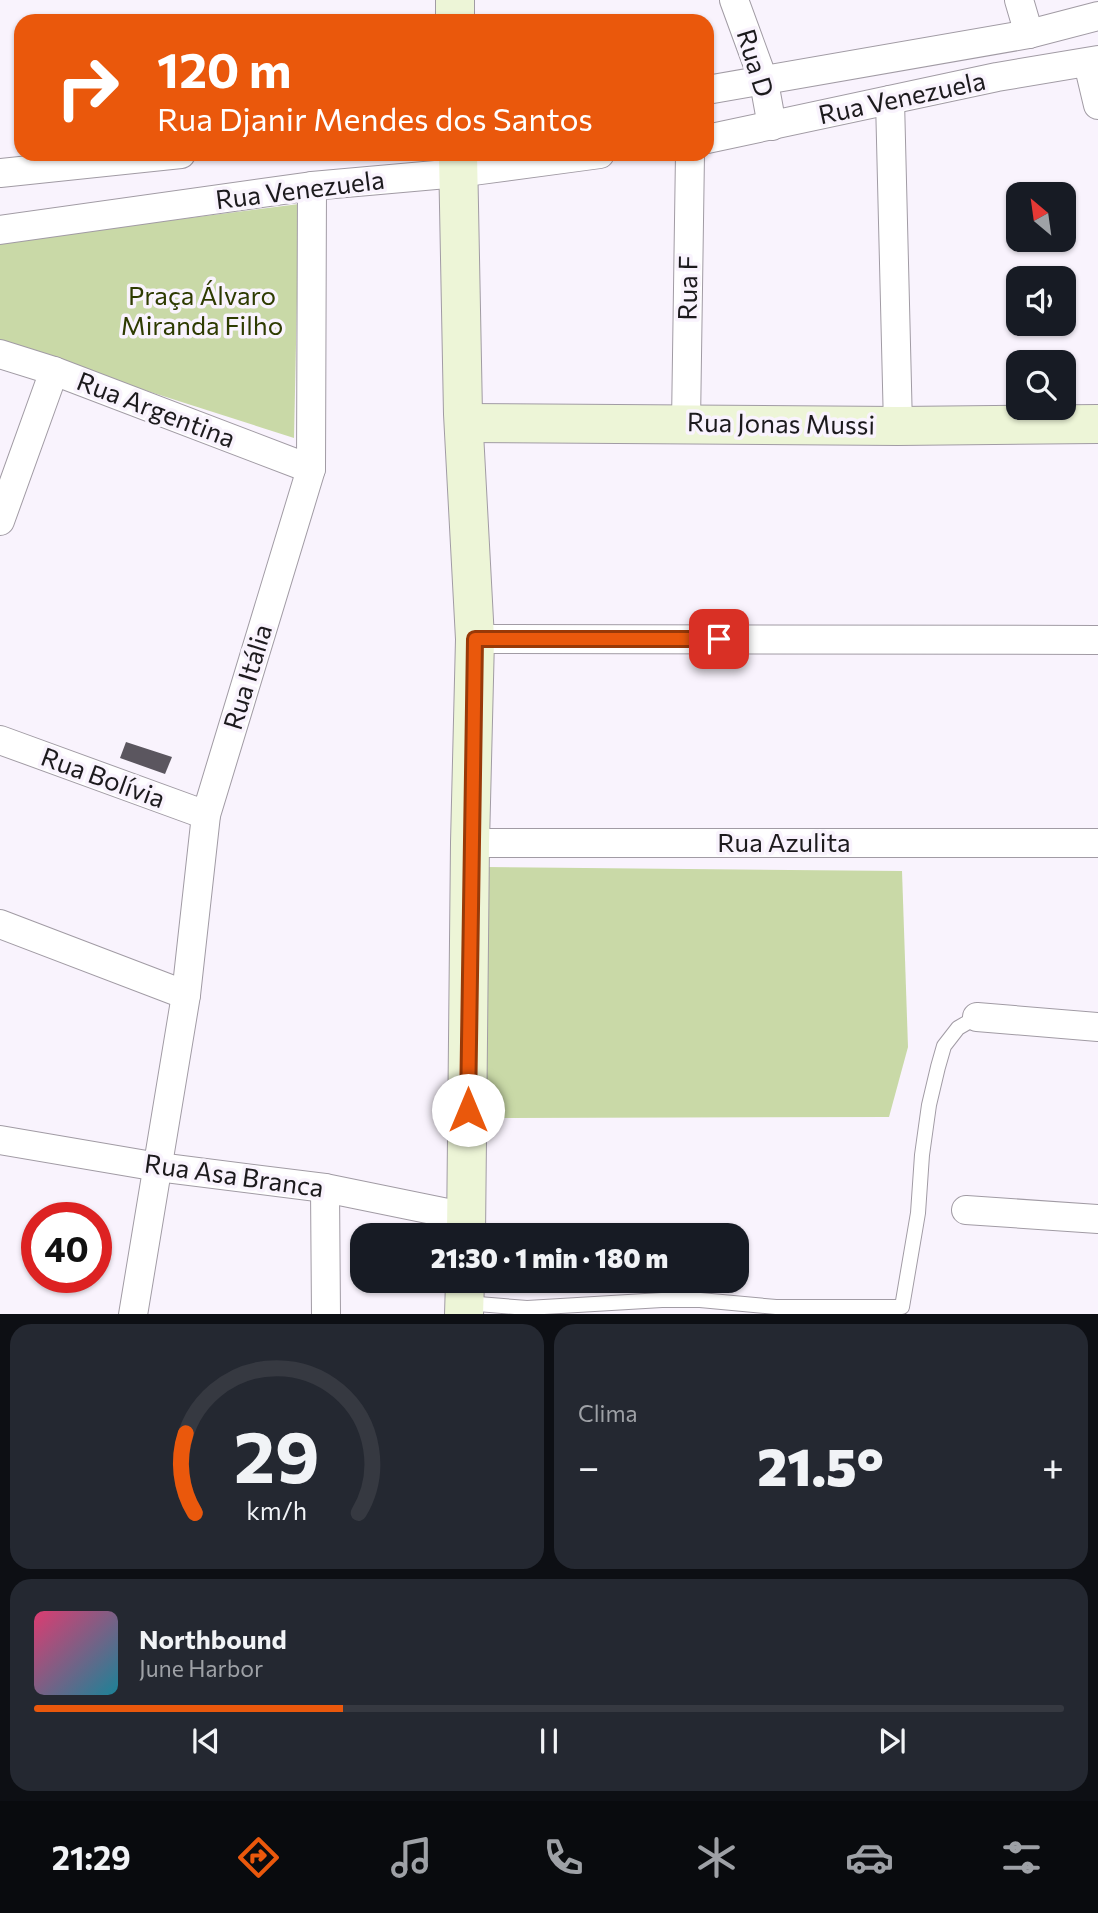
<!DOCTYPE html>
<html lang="pt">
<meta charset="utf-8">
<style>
:root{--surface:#171b24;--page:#242831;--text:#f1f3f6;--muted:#9ea1a6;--line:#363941;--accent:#ea580c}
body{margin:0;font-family:Commissioner,sans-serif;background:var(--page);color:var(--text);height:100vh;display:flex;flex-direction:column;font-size:26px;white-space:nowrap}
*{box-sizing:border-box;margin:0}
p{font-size:23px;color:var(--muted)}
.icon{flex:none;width:38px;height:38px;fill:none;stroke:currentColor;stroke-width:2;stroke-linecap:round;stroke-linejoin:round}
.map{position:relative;height:1314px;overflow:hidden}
.panel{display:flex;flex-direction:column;gap:10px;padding:10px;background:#0d0f14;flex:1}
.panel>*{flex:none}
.banner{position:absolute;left:14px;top:14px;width:700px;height:147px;border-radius:21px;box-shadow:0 2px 5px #0004;background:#ea580c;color:#fff;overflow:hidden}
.needle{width:46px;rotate:331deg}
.buttons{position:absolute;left:1006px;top:182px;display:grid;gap:14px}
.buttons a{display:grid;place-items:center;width:70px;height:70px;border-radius:14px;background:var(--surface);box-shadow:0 2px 5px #0004;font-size:35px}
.speed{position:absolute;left:21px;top:1202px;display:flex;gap:14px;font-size:35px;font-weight:700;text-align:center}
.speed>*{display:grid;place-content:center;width:91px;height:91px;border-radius:50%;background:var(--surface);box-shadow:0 2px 5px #0004;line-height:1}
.speed .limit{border:10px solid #d22;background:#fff;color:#111}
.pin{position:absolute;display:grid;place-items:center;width:60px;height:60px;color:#fff;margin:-30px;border-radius:14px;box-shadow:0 4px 10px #0006}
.me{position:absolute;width:77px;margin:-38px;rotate:0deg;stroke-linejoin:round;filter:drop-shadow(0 0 5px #0008)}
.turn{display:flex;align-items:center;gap:24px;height:147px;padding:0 28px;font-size:32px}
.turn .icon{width:91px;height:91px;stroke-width:2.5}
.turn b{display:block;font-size:49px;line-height:60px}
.big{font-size:52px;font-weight:800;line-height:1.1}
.panel .card{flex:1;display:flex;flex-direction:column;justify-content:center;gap:10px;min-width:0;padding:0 24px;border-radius:21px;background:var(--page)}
.panel .dial{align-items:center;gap:0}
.dial svg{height:182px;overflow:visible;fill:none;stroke:var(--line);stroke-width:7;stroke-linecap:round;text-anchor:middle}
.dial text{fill:var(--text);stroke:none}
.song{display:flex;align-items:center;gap:21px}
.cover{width:84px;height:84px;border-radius:10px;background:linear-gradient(135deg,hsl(340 70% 55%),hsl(190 70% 35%))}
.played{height:7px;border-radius:4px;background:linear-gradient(90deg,var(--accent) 30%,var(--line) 30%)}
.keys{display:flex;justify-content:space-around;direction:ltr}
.heat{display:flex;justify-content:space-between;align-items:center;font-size:38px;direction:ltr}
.panel .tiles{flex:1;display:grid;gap:10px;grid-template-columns:1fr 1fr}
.card:last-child{grid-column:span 2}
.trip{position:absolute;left:350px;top:1223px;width:399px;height:70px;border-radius:21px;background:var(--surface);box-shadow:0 2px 5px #0004;font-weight:800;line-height:70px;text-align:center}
.tabs{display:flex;height:112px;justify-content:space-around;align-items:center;background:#090b0e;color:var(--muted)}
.tabs .icon{width:49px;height:49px}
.tabs .current{color:var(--accent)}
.tabs b{font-size:32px;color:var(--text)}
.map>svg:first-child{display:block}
.green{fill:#c9d9a7}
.building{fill:#5b565f}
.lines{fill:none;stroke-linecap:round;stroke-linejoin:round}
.lane-casing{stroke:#a19ba4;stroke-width:16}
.street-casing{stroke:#a19ba4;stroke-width:30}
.secondary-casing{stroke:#a19ba4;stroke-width:40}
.lane{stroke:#fff;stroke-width:14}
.street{stroke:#fff;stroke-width:28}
.secondary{stroke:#edf5d7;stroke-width:38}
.route-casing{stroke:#983908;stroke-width:18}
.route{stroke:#ea580c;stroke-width:12}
.labels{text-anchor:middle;stroke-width:7;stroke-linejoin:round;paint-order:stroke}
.street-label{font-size:26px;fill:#1c1a1d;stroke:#f9f3fd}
.park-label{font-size:26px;fill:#2e3b01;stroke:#f9f3fd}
</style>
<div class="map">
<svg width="1098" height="1315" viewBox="0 0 1098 1315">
<rect width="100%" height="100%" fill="#f9f3fd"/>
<g class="green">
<path d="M299,204L294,438L0,344V242Z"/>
<path d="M486,867L902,871L908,1047L889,1117L483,1118Z"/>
</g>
<path class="building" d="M126,742L172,757L165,774L120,758Z"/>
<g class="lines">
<defs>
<path id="lane" d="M466,1303L527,1308L662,1300H700L776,1307H902L918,1213L922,1155L929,1105L938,1067L944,1046L958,1028L977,1017"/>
<g id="street">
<path d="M734,0L764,82L772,126"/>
<path d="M1019,0L1029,34"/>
<path d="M1088,63L1098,105"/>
<path d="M707,90L1029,34L1098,16"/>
<path d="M890,100L898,426"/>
<path d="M707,139L997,77L1098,60"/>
<path d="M0,173L181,154"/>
<path d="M0,230L312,186L458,173L600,154"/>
<path d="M0,354L54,371L311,469"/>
<path d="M686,423L690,154"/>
<path d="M0,521L54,371"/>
<path d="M475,639L1098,640"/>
<path d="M0,740L206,815"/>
<path d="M470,843H1098"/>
<path d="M0,924L186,995"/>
<path d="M977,1017L1098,1027"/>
<path d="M0,1140L158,1167L325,1188L467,1217"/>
<path d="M325,1188L326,1315"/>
<path d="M966,1210L1098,1219"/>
<path d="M133,1315L186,995L206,815L311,469L312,186"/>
</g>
<g id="secondary">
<path d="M455,0V21"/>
<path d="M458,154L463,414L475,639L470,843L466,1236"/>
<path d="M464,423L898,426L1098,424"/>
<path d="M464,1315L465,1281"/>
</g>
</defs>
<use href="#lane" class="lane-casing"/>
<use href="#street" class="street-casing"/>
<use href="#secondary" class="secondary-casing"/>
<use href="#lane" class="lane"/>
<use href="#street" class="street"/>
<use href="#secondary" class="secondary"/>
</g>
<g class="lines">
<defs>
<path id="route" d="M468,1110L475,639H719"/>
</defs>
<use href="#route" class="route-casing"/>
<use href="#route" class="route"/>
</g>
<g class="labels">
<g class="street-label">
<text transform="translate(755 63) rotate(73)" y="9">Rua D</text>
<text transform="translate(902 98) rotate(-12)" y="9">Rua Venezuela</text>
<text transform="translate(300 190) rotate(-7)" y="9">Rua Venezuela</text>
<text transform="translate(688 288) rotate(-89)" y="9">Rua F</text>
<text transform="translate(156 410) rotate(21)" y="9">Rua Argentina</text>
<text transform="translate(781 424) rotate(1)" y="9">Rua Jonas Mussi</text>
<text transform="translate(248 677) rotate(-73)" y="9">Rua Itália</text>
<text transform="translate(103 778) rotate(20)" y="9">Rua Bolívia</text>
<text x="784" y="852">Rua Azulita</text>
<text transform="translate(234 1176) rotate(8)" y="9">Rua Asa Branca</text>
</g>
<g class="park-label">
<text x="202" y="305">Praça Álvaro<tspan x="202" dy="30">Miranda Filho</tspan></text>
</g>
</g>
</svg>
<div class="buttons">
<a><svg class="needle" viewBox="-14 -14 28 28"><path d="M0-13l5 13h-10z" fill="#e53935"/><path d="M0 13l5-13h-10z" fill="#9ea1a6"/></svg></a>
<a><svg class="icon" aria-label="sound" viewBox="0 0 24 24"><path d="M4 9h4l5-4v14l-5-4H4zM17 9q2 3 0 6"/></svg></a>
<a><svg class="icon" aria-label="search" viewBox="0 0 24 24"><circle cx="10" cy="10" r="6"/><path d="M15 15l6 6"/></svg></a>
</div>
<div class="speed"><div class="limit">40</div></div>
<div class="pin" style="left:719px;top:639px;background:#d93025"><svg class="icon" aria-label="arrive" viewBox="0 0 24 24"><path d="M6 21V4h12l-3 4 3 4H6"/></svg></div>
<svg class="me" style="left:468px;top:1110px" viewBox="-20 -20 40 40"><circle r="19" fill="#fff"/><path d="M0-13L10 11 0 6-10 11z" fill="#ea580c"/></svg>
<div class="trip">21:30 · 1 min · 180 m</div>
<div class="banner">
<div class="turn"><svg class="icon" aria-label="right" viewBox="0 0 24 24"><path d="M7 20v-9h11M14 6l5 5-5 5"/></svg><div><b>120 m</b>Rua Djanir Mendes dos Santos</div></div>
</div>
</div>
<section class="panel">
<div class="tiles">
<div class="card dial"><svg viewBox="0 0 100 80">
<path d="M14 69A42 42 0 1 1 86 69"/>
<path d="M14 69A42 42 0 0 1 10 34" stroke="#ea580c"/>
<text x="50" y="56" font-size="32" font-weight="700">29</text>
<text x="50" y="72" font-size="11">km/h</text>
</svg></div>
<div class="card"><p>Clima</p>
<div class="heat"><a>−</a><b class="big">21.5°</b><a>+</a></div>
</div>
<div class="card">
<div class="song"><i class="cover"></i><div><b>Northbound</b><p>June Harbor</p></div></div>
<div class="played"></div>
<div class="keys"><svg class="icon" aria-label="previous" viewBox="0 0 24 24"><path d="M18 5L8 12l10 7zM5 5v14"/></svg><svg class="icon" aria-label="pause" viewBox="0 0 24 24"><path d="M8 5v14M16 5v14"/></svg><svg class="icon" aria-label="next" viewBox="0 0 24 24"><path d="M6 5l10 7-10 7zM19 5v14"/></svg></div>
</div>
</div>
</section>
<nav class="tabs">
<b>21:29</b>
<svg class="icon current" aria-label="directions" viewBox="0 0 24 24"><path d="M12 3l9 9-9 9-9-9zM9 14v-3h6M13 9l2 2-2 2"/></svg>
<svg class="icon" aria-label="music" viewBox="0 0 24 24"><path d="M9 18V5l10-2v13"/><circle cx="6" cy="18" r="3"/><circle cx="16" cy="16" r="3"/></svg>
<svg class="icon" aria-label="phone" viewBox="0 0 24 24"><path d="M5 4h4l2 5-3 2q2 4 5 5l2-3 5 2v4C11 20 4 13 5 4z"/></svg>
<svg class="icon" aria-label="climate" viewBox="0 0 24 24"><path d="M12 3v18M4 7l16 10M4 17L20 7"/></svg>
<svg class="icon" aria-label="car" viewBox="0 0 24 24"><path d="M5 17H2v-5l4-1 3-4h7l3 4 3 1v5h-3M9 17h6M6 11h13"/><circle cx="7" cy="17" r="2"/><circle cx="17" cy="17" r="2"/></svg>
<svg class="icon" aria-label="filters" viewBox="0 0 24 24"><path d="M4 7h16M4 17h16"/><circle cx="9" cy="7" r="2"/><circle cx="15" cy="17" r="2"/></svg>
</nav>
